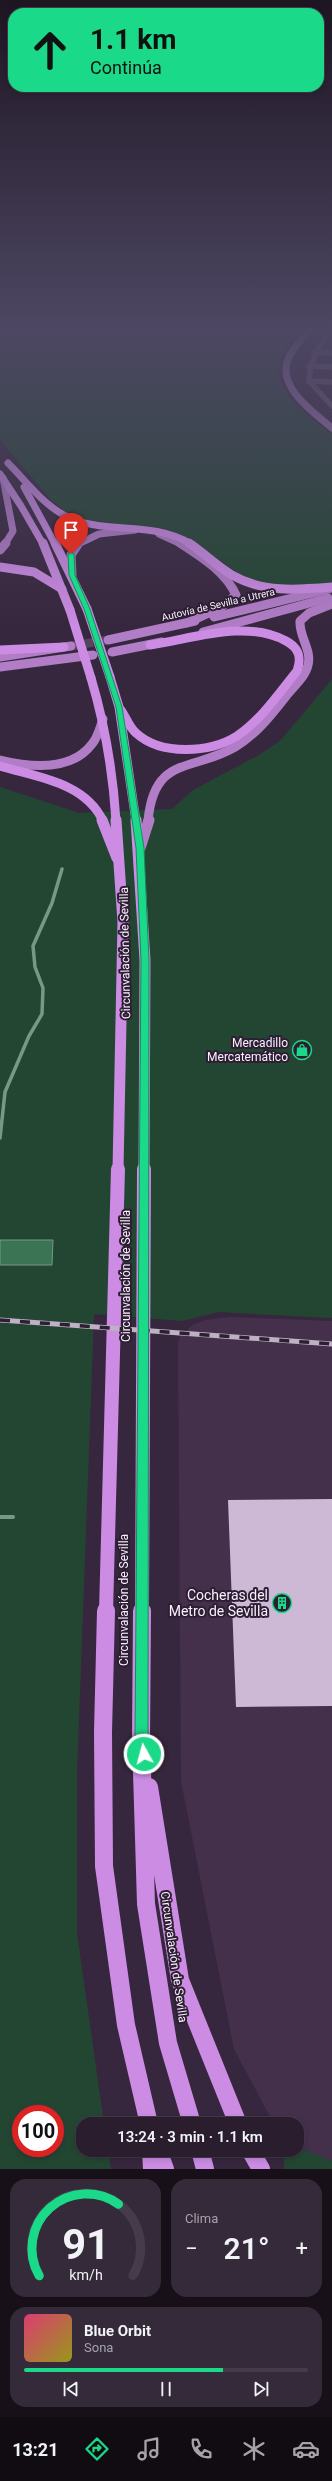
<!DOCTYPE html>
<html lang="es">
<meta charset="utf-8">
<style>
:root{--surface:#291d2e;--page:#352a3a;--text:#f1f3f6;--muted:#a5a2aa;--line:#453b4a;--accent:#1ad988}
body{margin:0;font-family:Roboto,sans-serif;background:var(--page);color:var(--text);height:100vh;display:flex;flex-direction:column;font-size:15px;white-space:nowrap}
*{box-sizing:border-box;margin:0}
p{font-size:13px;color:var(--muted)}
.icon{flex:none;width:22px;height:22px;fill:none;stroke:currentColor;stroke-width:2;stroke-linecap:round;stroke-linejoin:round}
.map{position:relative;height:2169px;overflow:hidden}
.sheet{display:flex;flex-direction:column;gap:10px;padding:10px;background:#171019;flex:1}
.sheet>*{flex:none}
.banner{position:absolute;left:8px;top:8px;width:316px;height:84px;border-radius:16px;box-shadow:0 2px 6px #0003,0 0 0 1px var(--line);background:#1ad988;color:#111;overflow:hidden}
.speed{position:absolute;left:12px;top:2105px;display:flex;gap:8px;font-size:20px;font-weight:700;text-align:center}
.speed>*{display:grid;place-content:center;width:52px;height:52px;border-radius:50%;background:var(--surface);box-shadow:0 2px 6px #0003,0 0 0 1px var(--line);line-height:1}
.speed .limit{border:6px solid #d22;background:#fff;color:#111}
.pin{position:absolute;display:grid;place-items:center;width:34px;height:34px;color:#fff;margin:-41px -17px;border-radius:50% 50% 50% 0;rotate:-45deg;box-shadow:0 0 4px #0007}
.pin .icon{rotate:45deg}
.me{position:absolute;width:44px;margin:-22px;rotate:353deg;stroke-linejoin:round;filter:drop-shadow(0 0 3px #0008)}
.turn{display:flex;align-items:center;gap:14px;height:84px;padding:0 16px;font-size:18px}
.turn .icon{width:52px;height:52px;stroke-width:2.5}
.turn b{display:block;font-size:28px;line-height:34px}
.big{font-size:30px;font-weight:600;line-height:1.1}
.sheet .card{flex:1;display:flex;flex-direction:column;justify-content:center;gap:6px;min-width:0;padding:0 14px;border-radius:16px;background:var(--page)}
.sheet .dial{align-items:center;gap:0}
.dial svg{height:104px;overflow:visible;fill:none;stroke:var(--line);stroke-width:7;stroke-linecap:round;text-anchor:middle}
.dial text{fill:var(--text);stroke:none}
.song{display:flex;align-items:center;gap:12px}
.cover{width:48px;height:48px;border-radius:6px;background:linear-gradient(135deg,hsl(340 70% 55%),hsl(60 70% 35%))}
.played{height:4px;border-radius:2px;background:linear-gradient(90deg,var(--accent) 70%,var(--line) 70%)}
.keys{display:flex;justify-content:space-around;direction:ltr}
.heat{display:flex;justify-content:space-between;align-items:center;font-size:22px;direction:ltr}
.sheet .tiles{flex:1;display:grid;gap:10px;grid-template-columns:1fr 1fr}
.card:last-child{grid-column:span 2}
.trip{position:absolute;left:76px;top:2117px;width:228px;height:40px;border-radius:16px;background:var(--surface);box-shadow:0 2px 6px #0003,0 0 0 1px var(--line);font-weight:600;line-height:40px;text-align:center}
.dock{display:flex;height:64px;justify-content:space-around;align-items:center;background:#100c12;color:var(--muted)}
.dock .icon{width:28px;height:28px}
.dock .active{color:var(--accent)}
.dock b{font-size:18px;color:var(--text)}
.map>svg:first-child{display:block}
.built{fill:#44304b}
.green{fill:#234632;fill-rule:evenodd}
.water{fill:#3b7454;stroke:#749987}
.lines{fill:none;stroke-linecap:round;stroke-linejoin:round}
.stream-far1{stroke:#749987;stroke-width:3.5}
.stream{stroke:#749987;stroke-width:4}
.building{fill:#cdb9d5}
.primary-tunnel{stroke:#54455b;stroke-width:9;stroke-dasharray:9 4.5;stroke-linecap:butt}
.minor{stroke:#71577b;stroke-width:5.5}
.primary-far2{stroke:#b27dc7;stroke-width:7}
.primary-far1{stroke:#b27dc7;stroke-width:9}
.primary{stroke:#b27dc7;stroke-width:11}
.motorway-far4{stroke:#cc8ce4;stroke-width:7}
.motorway-far3{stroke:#cc8ce4;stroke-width:9}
.motorway-far2{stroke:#cc8ce4;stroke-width:11}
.motorway-far1{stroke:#cc8ce4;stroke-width:14}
.motorway{stroke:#cc8ce4;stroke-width:18}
.rail-casing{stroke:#bdb1c3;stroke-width:5}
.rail{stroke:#2d1e33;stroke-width:3.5;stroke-dasharray:10;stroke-linecap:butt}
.motorway-bridge{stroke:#cc8ce4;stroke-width:9}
.route{fill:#1ad988;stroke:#118d58}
.labels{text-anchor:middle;stroke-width:4;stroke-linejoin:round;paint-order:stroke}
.far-street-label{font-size:10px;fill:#faf0ff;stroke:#2d1e33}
.street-label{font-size:12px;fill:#faf0ff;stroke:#2d1e33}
.poi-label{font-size:12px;fill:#faf0ff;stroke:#2d1e33;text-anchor:end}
.near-poi-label{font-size:14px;fill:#faf0ff;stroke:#2d1e33;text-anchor:end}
</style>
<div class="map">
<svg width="332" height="2169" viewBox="0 0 332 2169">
<rect width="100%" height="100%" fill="#37273e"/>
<path class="built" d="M229,1317L332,1321V2161L297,2147V2124H274L234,2049L181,1781L178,1344L180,1336L194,1324L206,1320Z"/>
<g class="green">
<path d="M0,325H306C298,335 286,346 281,357C267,390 312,417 332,434V583L315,585L274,586L240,575L200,546L166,529L86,520L67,513L51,500L0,440Z"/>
<path d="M332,679V1318L218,1312L182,1321L94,1314L77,1774V1933L104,2124H83V2150H108L111,2169H0V787L79,813L172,809L193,790L259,755L280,741ZM21,2114H55V2148H21Z"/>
<path d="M297,2147L332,2161V2169H284V2150H297Z"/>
</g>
<path class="water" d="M0,1240H53L52,1265H0Z"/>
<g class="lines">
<path class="stream-far1" d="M0,1138L5,1092L29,1036L42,1014L43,988L35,967L33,946L52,903L62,869"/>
<path class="stream" d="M0,1517H13"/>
</g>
<path class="building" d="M332,1499V1706L236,1707L228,1500Z"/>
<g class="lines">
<path class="primary-tunnel" d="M71,646L108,640"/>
<g class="minor">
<path d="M332,329C319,345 310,360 309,381L332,406"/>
<path d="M314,352L332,353"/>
<path d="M309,366L332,367"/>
<path d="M309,381L332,382"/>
</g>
<g class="primary-far2">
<path d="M314,325C306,335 295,345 289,357C275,386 313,412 332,428"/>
<path d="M3,478L13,531L5,544"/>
<path d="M159,534L181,544"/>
<path d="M78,544L99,534L135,530"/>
</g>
<g class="primary-far1">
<path d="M180,543C201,557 225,571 236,595L220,608L187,623"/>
<path d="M0,550L6,543"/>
<path d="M72,575L71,555L79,543"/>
<path d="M214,617L329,589"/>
<path d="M203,632L328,598"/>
<path d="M108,640L195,621"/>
<path d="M112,652L162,642"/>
<path d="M0,657L71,646"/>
<path d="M0,667L93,655"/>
<path d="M0,760C29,767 71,772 92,744C98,737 100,727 103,719"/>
<path d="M148,821C154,755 192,772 235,747C257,734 272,714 287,695C294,686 306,676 308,665C312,650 299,637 300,621L309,613L332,604"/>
</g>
<path class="primary" d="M140,848L149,820"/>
<g class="motorway-far4">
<path d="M8,463C28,483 45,508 72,519C111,534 154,521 191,544"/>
<path d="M0,474L21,506L43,544"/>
<path d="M24,487L55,544"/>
</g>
<g class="motorway-far3">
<path d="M43,543L70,610"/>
<path d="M55,543L87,609"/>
<path d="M189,543C204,553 217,566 232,575C263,593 297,590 332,587"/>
<path d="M0,567L34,572L62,589"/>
<path d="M0,650L64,647"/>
<path d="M110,677L119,707L136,821"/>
<path d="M91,678C105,725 113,772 116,821"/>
<path d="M121,710C126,717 129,727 136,733C161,756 210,753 237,736C261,720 279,693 297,671C302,657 299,648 286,641C246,619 192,639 150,645"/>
<path d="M0,766C36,777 85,782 103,821"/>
</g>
<g class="motorway-far2">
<path d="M102,820L117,858"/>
<path d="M116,820L123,922L118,1170"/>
<path d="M136,820L145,960L144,1170"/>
</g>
<g class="motorway-far1">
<path d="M106,1612L118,1169"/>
<path d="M142,1612L144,1169"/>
</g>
<g class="motorway">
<path d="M106,1611L103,1732L104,1866L126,2025L149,2124"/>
<path d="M142,1611L141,1739L146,1904L168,2043L192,2124"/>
<path d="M149,1787L180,1980L238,2124"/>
<path d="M151,2150L152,2169"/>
<path d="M158,2150L165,2169"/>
<path d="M200,2150L205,2169"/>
<path d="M250,2150L261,2169"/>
</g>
<defs>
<path id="rail" d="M0,1320L332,1344"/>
</defs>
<use href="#rail" class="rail-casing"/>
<use href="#rail" class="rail"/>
<g class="motorway-bridge">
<path d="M87,609L110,677"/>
<path d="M70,610L91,678"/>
</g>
</g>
<linearGradient id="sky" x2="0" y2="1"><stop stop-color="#1e1522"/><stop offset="0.52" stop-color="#4d4763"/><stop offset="1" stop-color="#4d4763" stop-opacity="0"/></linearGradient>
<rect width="332" height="629" fill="url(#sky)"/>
<path class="route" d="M71,552L74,554L75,575L90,609L122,707L144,848L149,960L148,1739L150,1754L148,1758L144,1760L139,1758L135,1739L141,960L136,848L116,707L84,609L69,575L68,554Z"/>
<defs>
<symbol id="shop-ring" viewBox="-11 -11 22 22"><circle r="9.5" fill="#2d1e33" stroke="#1ad988" stroke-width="1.5"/><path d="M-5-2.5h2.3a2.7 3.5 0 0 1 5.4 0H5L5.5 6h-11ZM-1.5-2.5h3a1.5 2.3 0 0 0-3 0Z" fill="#1ad988"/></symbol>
<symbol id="building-ring" viewBox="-11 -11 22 22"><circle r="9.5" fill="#2d1e33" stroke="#1ad988" stroke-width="1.5"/><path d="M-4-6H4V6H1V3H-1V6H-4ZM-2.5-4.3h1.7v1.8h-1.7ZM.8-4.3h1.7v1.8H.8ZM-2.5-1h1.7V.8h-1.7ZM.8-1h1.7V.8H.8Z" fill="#1ad988"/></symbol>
</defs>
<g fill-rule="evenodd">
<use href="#shop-ring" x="291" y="1039" width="22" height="22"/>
<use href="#building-ring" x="271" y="1592" width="22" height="22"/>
</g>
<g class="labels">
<g class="far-street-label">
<text transform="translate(218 604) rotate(-13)" y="4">Autovía de Sevilla a Utrera</text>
</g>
<g class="street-label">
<text transform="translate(125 953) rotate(-91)" y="4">Circunvalación de Sevilla</text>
<text transform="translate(126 1276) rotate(-90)" y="4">Circunvalación de Sevilla</text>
<text transform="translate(124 1600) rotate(-90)" y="4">Circunvalación de Sevilla</text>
<text transform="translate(174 1957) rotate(82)" y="4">Circunvalación de Sevilla</text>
</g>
<g class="poi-label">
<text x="288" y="1047">Mercadillo<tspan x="288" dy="14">Mercatemático</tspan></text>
</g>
<g class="near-poi-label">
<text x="268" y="1600">Cocheras del<tspan x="268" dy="16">Metro de Sevilla</tspan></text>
</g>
</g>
</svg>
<div class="speed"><div class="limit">100</div></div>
<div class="pin" style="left:71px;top:554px;background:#d93025"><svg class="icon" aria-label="arrive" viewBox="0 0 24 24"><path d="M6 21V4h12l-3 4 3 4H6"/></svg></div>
<svg class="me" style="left:144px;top:1754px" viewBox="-20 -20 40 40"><circle r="17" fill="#1ad988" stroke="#fff" stroke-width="3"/><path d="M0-11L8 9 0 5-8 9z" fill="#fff"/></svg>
<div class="trip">13:24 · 3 min · 1.1 km</div>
<div class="banner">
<div class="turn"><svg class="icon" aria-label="ahead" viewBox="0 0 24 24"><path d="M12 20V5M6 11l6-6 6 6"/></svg><div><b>1.1 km</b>Continúa</div></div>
</div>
</div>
<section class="sheet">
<div class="tiles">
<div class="card dial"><svg viewBox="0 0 100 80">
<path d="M14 69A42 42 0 1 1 86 69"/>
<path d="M14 69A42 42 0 0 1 75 14" stroke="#1ad988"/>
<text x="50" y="56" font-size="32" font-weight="700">91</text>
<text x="50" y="72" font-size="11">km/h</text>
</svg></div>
<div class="card"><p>Clima</p>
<div class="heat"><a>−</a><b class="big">21°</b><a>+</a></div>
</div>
<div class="card">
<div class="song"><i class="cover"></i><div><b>Blue Orbit</b><p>Sona</p></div></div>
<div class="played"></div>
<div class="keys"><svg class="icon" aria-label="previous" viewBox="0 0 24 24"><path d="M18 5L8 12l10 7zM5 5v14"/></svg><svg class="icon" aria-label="pause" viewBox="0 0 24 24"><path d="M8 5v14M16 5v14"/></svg><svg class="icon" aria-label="next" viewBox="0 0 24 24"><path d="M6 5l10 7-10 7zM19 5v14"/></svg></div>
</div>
</div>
</section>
<nav class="dock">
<b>13:21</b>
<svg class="icon active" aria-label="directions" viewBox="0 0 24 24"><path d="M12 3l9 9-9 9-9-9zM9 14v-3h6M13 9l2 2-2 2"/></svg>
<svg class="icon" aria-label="music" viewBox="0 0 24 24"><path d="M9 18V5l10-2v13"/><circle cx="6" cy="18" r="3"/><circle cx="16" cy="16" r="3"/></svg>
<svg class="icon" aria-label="phone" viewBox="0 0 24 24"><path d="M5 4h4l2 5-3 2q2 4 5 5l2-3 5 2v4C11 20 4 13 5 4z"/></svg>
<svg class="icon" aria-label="climate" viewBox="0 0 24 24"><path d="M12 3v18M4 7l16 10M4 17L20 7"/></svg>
<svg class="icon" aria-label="car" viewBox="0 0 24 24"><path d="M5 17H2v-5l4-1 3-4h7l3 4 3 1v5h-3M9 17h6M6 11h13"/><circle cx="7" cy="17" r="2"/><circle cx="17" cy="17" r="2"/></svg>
</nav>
